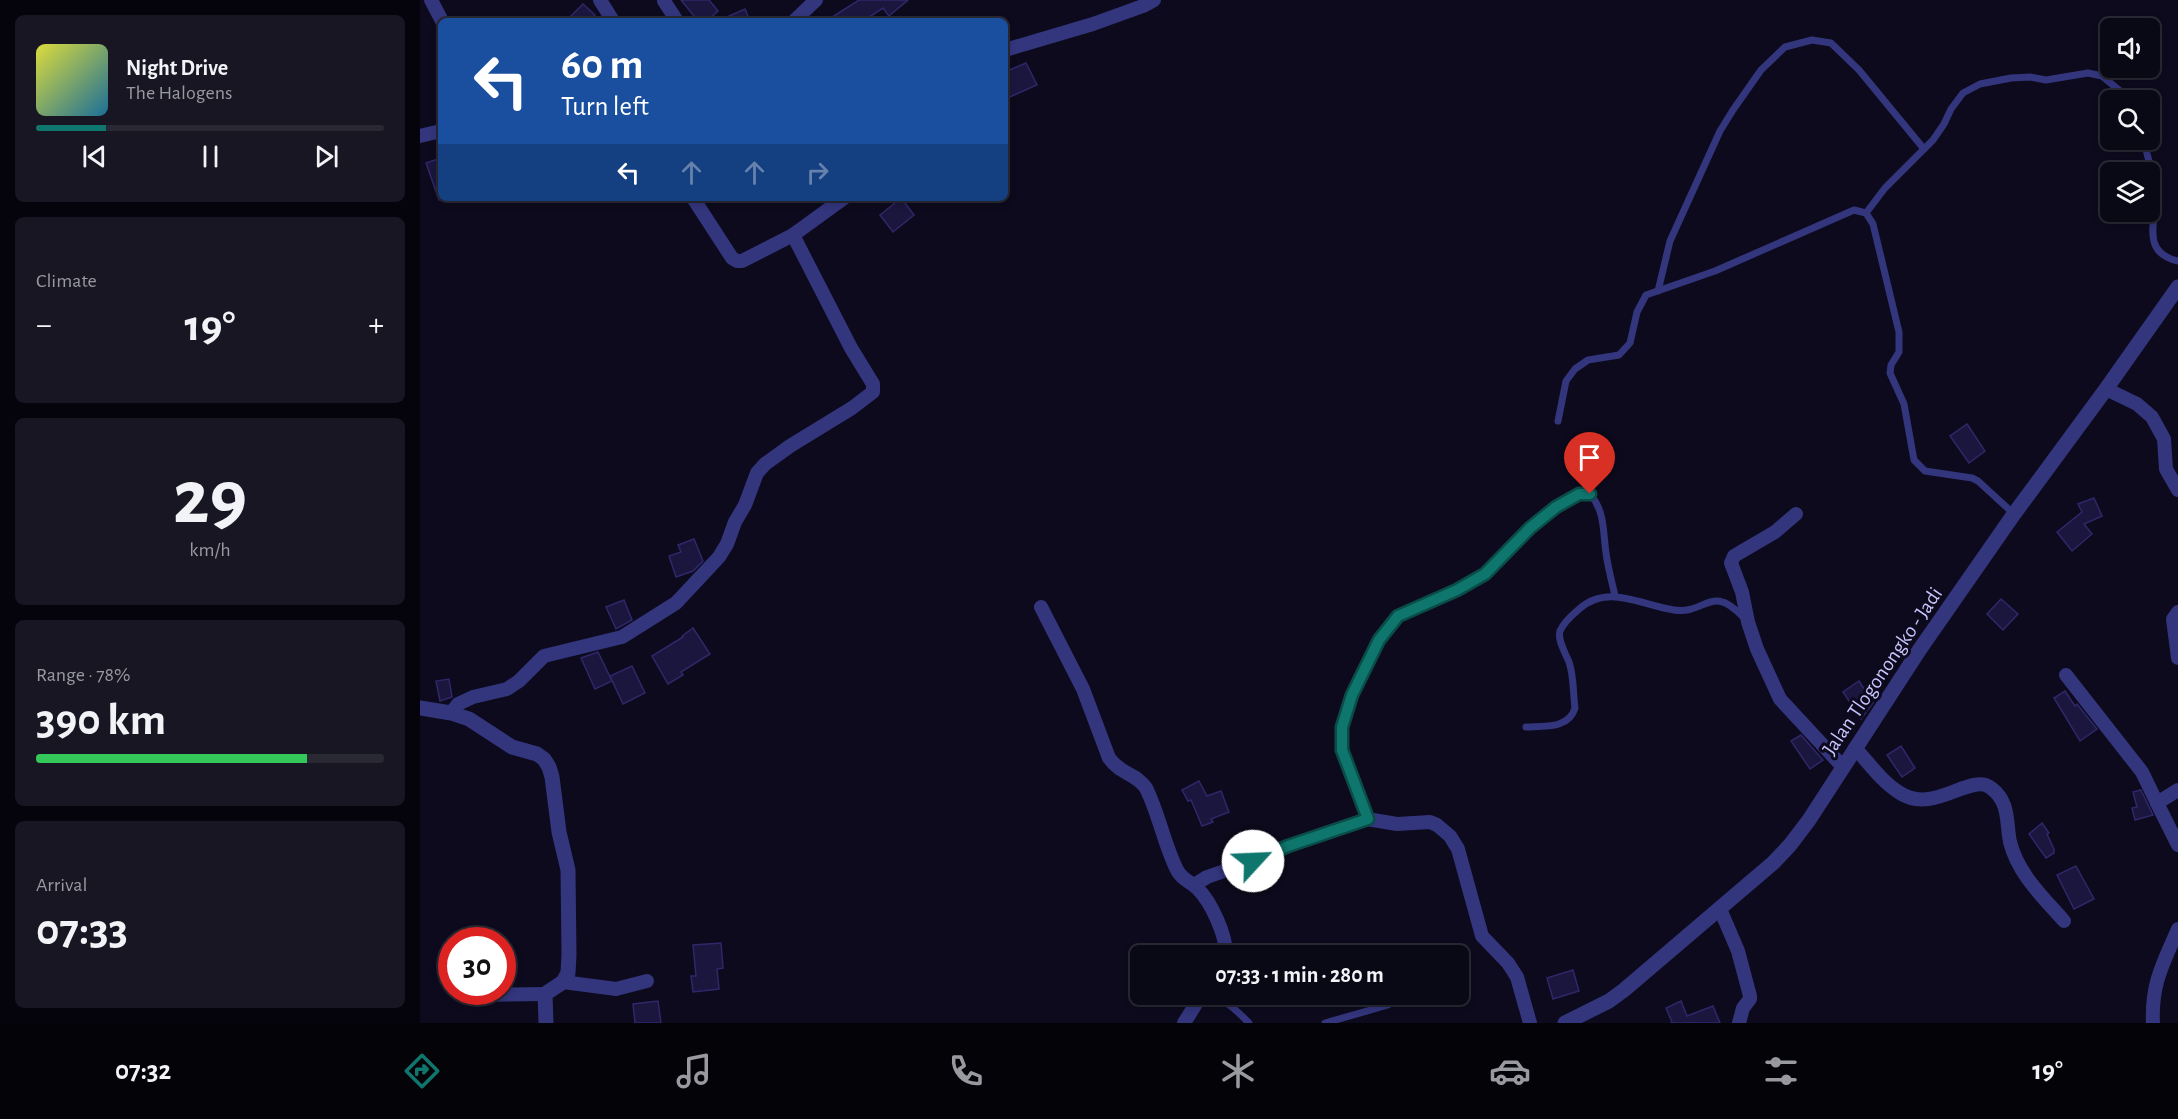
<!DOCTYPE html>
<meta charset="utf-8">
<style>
:root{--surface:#090815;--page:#171622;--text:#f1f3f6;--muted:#999aa0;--line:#292934;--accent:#0f766e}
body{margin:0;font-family:"Alegreya Sans",sans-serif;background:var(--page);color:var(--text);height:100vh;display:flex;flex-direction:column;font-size:22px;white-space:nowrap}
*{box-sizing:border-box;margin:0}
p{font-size:20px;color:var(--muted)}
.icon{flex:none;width:33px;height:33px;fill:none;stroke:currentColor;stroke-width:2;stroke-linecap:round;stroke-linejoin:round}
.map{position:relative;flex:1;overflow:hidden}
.details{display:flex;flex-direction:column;gap:15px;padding:15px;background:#05040c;width:420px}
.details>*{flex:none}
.hud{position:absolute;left:18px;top:18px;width:570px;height:183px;border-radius:9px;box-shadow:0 3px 9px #0003,0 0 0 2px var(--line);background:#1a4fa0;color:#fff;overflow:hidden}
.tools{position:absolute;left:1680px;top:18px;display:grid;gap:12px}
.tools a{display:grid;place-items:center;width:60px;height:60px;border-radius:9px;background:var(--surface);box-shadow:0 3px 9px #0003,0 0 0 2px var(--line);font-size:30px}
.speed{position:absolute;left:18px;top:927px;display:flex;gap:12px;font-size:30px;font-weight:700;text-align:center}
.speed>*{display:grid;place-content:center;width:78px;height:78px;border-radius:50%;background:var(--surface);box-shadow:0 3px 9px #0003,0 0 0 2px var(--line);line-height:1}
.speed .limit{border:9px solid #d22;background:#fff;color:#111}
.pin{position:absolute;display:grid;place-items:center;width:51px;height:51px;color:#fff;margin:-62px -26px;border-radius:50% 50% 50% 0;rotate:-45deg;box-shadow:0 0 6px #0007}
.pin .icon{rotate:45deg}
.me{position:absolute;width:66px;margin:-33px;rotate:65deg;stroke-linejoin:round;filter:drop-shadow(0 0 4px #0008)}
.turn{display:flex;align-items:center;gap:21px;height:126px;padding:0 24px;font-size:27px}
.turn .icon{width:78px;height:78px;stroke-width:2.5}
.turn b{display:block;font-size:42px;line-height:51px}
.lanes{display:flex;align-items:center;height:57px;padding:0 24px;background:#0003;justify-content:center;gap:30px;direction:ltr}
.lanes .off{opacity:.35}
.big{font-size:45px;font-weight:700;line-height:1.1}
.details .widget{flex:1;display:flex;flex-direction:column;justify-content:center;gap:9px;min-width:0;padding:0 21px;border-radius:9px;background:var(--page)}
.details .dial{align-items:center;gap:0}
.dial b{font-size:78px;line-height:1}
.song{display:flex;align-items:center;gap:18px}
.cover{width:72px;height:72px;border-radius:9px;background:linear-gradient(135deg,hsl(60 70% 55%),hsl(200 70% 35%))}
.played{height:6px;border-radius:3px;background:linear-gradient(90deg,var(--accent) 20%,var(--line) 20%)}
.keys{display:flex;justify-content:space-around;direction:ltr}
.heat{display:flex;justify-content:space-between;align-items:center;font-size:33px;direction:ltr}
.charge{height:9px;border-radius:4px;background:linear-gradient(90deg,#34c759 78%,var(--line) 0)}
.trip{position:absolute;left:710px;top:945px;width:339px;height:60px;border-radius:9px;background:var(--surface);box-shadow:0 3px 9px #0003,0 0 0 2px var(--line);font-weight:700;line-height:60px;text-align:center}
.tab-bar{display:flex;height:96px;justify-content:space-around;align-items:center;background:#040308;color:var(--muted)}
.tab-bar .icon{width:42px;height:42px}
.tab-bar .on{color:var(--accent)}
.tab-bar b{font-size:27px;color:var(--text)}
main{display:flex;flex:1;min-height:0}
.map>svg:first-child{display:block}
.building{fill:#1b163d;stroke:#30276a;stroke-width:1.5}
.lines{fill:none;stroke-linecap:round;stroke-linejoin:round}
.service{stroke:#33357d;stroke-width:7}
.minor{stroke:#33357d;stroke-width:14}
.tertiary{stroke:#33357d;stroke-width:15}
.route-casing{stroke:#0a4d48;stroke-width:15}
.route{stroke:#0f766e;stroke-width:10}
.labels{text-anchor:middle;stroke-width:6;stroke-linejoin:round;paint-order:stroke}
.street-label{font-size:21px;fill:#c8c5ff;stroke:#0c0a1c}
</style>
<main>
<section class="details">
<div class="widget">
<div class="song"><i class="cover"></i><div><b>Night Drive</b><p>The Halogens</p></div></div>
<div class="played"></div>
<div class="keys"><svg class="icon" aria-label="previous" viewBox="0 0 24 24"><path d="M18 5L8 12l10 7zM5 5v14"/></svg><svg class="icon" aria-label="pause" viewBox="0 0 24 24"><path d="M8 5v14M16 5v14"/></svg><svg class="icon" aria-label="next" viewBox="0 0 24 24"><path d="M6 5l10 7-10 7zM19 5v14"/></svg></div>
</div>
<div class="widget"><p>Climate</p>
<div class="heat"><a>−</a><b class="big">19°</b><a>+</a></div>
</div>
<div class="widget dial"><b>29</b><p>km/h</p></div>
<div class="widget"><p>Range · 78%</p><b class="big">390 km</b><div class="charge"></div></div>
<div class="widget"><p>Arrival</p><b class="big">07:33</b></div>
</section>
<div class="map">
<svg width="1758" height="1023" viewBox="0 0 1758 1023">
<rect width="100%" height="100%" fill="#0c0a1c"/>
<g class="building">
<path d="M261,0H289L298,11L287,21H278Z"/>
<path d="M439,0H488L469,16L463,8L443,21H406Z"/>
<path d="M163,4L175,15L169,21H146Z"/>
<path d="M325,9L330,21H298Z"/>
<path d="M606,63L617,85L585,99V72Z"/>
<path d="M21,158V199L19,200L6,163Z"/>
<path d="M481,198L494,215L473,232L460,215Z"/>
<path d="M1547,424L1565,451L1549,463L1530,436Z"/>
<path d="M1674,498L1682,516L1664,524L1672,534L1652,551L1637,532L1662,512L1658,504Z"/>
<path d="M274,539L283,561L273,571L256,577L249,556L261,552L258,545Z"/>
<path d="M1581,599L1598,614L1583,630L1567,614Z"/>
<path d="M204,600L212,620L196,629L186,607Z"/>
<path d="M273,628L290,654L261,672L263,675L248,684L232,656L263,637L262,636Z"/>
<path d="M178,652L192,681L175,689L161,658Z"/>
<path d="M212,666L225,693L203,704L190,676Z"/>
<path d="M29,679L32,697L20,701L16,681Z"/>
<path d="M1439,681L1453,703L1441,719L1423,692Z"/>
<path d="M1645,691L1655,706L1657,704L1677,729L1660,741L1634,698Z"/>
<path d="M1381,735L1403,760L1390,769L1371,741Z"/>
<path d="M1481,746L1495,768L1482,777L1467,755Z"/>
<path d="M779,781L787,796L801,791L809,812L791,819L793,822L782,826L771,800L768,801L762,790Z"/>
<path d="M1721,790L1733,815L1715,820L1712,808L1717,807L1713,792Z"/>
<path d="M1622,823L1629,833L1627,834L1634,849V853L1626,858L1609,834Z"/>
<path d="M1656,866L1674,899L1654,909L1637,875Z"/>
<path d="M301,943L303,968L297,969L299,989L273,992L271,976H276L273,945Z"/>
<path d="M1153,970L1159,991L1133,999L1127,978Z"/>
<path d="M238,1001L241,1023H215L213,1004Z"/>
<path d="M1261,1001L1267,1016L1293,1006L1300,1023H1251L1252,1022L1246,1008Z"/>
</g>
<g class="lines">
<g class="service">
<path d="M1725,140C1725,155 1733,170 1736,185C1740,212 1716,252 1758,261"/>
<path d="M1446,213L1465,188L1513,140L1524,124L1531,109L1543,93L1560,84L1591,78L1610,77L1626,80L1668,73L1682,76L1711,100"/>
<path d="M1238,291L1250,241L1300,131L1313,110L1341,70L1365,47L1392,40L1411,43L1439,70L1504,149"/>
<path d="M1138,421L1146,381L1155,369L1168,360L1199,355L1210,343L1217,312L1226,295L1295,271L1434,210L1446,213L1453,224L1479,332V352L1471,365L1470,373L1484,404L1494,460L1505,471L1552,478L1558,481L1594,514"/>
<path d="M1106,727C1124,726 1149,729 1155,708C1153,693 1154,676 1149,662C1146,654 1137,640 1140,631C1143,624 1152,615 1158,610C1187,583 1220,605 1254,610C1286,615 1291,582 1324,618"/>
<path d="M947,819L922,750V727L932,695L959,640L978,616L1037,590L1065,574L1110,528L1136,507L1159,494H1170C1185,511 1183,532 1186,553C1188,568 1192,582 1195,596"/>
<path d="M780,998C808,1000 809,1003 829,1023"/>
<path d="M905,1023L968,1005"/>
</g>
<g class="minor">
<path d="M11,0L22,21"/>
<path d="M180,0L193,21"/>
<path d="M244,1L257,21"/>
<path d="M374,21L396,0"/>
<path d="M585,50L673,24L723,6L734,0"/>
<path d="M0,136L21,131"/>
<path d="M273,198L312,258L317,261H322L373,235L424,198"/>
<path d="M1686,389L1717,404L1732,417L1744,439L1746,469L1758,490"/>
<path d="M1376,514L1355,532L1314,556L1311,563L1322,592L1328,622L1337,649L1360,699L1423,767"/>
<path d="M621,607L663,689L689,758C701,775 716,773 726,788C739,814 744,844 757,870C762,880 770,881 778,889C791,902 807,936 806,956"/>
<path d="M1758,612L1753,619L1758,658"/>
<path d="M1646,675L1722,772L1737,803"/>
<path d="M31,713L38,704L53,697L87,689L99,681L124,656L202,637L256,603L299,557L307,544L315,522L325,505L337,473L345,464L370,446L432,408L453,392V384L431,348L373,235"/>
<path d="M1435,748C1449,763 1462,782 1480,793C1514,815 1551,772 1571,788C1590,802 1586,822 1590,842C1598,874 1623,897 1644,921"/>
<path d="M1758,790L1737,803L1758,845"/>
<path d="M774,885L787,877L833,861L868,846L947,819L977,824L1010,822L1017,825L1030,836L1038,849L1062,936L1088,963L1097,977L1110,1023"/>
<path d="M1300,909L1318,951L1330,996V999L1323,1008L1319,1023"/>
<path d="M143,982L196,989L227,981"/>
<path d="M48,995L125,994"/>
<path d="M764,1023L782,994"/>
<path d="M1733,1023C1731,984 1743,964 1758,929"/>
</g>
<g class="tertiary">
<path d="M0,708L31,713L49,719L92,747L117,754L124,759L129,767L132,777L139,832L148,870L149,955L148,973L143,982L125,994L126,1023"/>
<path d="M1145,1023L1189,1001L1204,990L1353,863L1370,845L1389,820L1500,649L1594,514L1686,389L1758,287"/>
</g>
</g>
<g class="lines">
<defs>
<path id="route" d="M833,861L868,846L948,819L922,750V727L932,695L959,640L978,616L1037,590L1065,574L1110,528L1136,507L1159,494H1170"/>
</defs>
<use href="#route" class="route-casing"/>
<use href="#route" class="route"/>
</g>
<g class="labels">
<g class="street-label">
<text transform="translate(1462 671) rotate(-56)" y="7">Jalan Tlogonongko - Jadi</text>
</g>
</g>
</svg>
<div class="tools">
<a><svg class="icon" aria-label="sound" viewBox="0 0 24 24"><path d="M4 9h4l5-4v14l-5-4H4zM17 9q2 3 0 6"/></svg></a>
<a><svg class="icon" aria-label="search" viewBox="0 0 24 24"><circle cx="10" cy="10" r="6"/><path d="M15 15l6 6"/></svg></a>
<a><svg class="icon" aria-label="layers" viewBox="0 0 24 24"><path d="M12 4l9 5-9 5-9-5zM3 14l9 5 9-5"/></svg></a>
</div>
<div class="speed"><div class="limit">30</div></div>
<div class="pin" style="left:1170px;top:494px;background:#d93025"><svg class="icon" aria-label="arrive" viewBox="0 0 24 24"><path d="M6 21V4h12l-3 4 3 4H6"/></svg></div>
<svg class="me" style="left:833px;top:861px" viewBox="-20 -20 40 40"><circle r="19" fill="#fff"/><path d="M0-13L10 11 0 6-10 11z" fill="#0f766e"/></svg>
<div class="trip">07:33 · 1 min · 280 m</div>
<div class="hud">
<div class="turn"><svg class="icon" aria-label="left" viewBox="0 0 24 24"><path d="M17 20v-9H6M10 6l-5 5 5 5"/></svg><div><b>60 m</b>Turn left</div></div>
<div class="lanes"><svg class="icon" aria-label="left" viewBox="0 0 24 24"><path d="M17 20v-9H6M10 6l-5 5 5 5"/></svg><svg class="icon off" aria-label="ahead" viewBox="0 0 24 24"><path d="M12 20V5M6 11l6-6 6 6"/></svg><svg class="icon off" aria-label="ahead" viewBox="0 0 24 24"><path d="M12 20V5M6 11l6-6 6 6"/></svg><svg class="icon off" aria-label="right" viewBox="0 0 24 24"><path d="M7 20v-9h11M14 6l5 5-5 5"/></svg></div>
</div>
</div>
</main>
<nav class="tab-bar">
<b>07:32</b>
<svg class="icon on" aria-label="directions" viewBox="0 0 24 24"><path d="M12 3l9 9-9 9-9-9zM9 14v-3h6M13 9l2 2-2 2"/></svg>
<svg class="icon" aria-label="music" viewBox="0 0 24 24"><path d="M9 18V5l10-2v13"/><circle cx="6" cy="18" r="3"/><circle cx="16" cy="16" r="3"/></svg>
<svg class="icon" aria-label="phone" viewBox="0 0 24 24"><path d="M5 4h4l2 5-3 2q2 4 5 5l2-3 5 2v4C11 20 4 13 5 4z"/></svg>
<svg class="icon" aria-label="climate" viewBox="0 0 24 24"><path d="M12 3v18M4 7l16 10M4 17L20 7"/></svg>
<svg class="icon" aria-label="car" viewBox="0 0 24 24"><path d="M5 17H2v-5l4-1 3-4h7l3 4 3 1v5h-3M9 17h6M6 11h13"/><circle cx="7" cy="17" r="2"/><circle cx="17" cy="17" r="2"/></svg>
<svg class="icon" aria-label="filters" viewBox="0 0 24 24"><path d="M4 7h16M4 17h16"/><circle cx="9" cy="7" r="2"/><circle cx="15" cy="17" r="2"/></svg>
<b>19°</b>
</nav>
